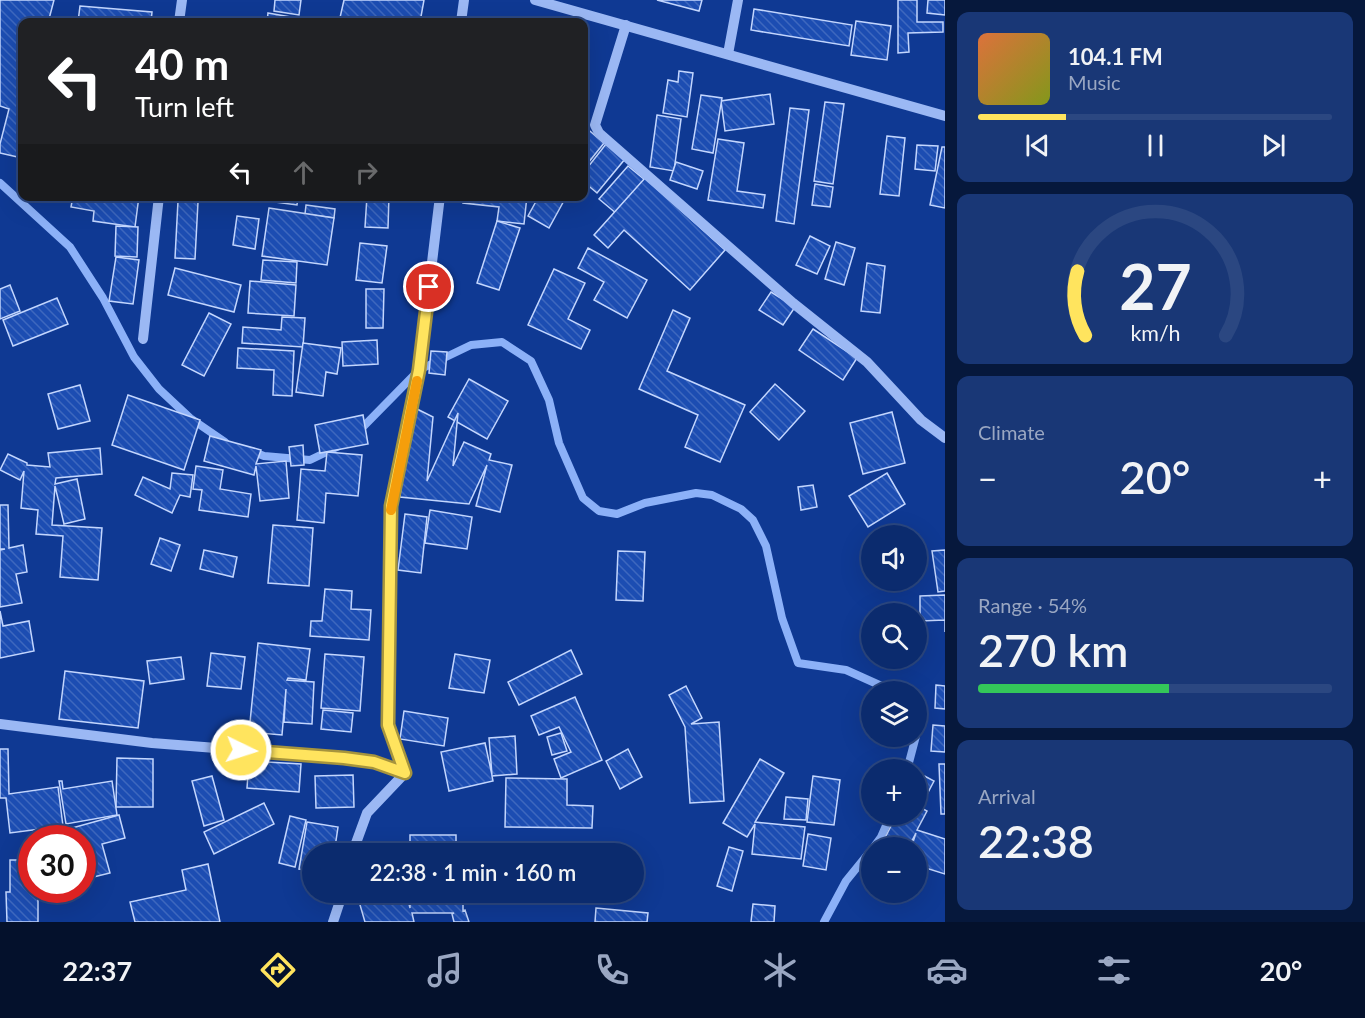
<!DOCTYPE html>
<meta charset="utf-8">
<style>
:root{--surface:#0b2b6e;--page:#193776;--text:#f1f3f6;--muted:#9aa7c2;--line:#2b4781;--accent:#ffe45e}
body{margin:0;font-family:Lato,sans-serif;background:var(--page);color:var(--text);height:100vh;display:flex;flex-direction:column;font-size:22px;white-space:nowrap}
*{box-sizing:border-box;margin:0}
p{font-size:20px;color:var(--muted)}
.icon{flex:none;width:33px;height:33px;fill:none;stroke:currentColor;stroke-width:2;stroke-linecap:round;stroke-linejoin:round}
.map{position:relative;flex:1;overflow:hidden}
.panel{display:flex;flex-direction:column;gap:12px;padding:12px;background:#06183c;width:420px}
.panel>*{flex:none}
.banner{position:absolute;left:18px;top:18px;width:570px;height:183px;border-radius:12px;box-shadow:0 6px 24px #0002,0 0 0 2px var(--line);background:#202124;color:#fff;overflow:hidden}
.tools{position:absolute;left:861px;top:525px;display:grid;gap:12px}
.tools a{display:grid;place-items:center;width:66px;height:66px;border-radius:50%;background:var(--surface);box-shadow:0 6px 24px #0002,0 0 0 2px var(--line);font-size:30px}
.speed{position:absolute;left:18px;top:825px;display:flex;gap:12px;font-size:30px;font-weight:700;text-align:center}
.speed>*{display:grid;place-content:center;width:78px;height:78px;border-radius:50%;background:var(--surface);box-shadow:0 6px 24px #0002,0 0 0 2px var(--line);line-height:1}
.speed .limit{border:9px solid #d22;background:#fff;color:#111}
.pin{position:absolute;display:grid;place-items:center;width:51px;height:51px;color:#fff;margin:-26px;border:3px solid #fff;border-radius:50%;box-shadow:0 2px 6px #0007}
.me{position:absolute;width:66px;margin:-33px;rotate:94deg;stroke-linejoin:round;filter:drop-shadow(0 0 4px #0008)}
.turn{display:flex;align-items:center;gap:21px;height:126px;padding:0 18px;font-size:27px}
.turn .icon{width:78px;height:78px;stroke-width:2.5}
.turn b{display:block;font-size:42px;line-height:51px}
.lanes{display:flex;align-items:center;height:57px;padding:0 18px;background:#0003;justify-content:center;gap:30px;direction:ltr}
.lanes .off{opacity:.35}
.big{font-size:45px;font-weight:600;line-height:1.1}
.panel .widget{flex:1;display:flex;flex-direction:column;justify-content:center;gap:9px;min-width:0;padding:0 21px;border-radius:12px;background:var(--page)}
.panel .dial{align-items:center;gap:0}
.dial svg{height:156px;overflow:visible;fill:none;stroke:var(--line);stroke-width:7;stroke-linecap:round;text-anchor:middle}
.dial text{fill:var(--text);stroke:none}
.song{display:flex;align-items:center;gap:18px}
.cover{width:72px;height:72px;border-radius:9px;background:linear-gradient(135deg,hsl(20 70% 55%),hsl(70 70% 35%))}
.played{height:6px;border-radius:3px;background:linear-gradient(90deg,var(--accent) 25%,var(--line) 25%)}
.keys{display:flex;justify-content:space-around;direction:ltr}
.heat{display:flex;justify-content:space-between;align-items:center;font-size:33px;direction:ltr}
.charge{height:9px;border-radius:4px;background:linear-gradient(90deg,#34c759 54%,var(--line) 0)}
.trip{position:absolute;left:302px;top:843px;width:342px;height:60px;border-radius:30px;background:var(--surface);box-shadow:0 6px 24px #0002,0 0 0 2px var(--line);font-weight:600;line-height:60px;text-align:center}
.tab-bar{display:flex;height:96px;justify-content:space-around;align-items:center;background:#04112c;color:var(--muted)}
.tab-bar .icon{width:42px;height:42px}
.tab-bar .current{color:var(--accent)}
.tab-bar b{font-size:27px;color:var(--text)}
main{display:flex;flex:1;min-height:0}
.map>svg:first-child{display:block}
.lines{fill:none;stroke-linecap:round;stroke-linejoin:round}
.stream{stroke:#8cb1f8;stroke-width:8}
.building{fill:url(#building-back-hatch);stroke:#c3d6fe;stroke-width:1.5}
.minor{stroke:#9bb8f4;stroke-width:10}
.route-casing{stroke:#a6943d;stroke-width:15}
.route{stroke:#ffe45e;stroke-width:10}
.slow{stroke:#f59e0b;stroke-width:10}
</style>
<main>
<div class="map">
<svg width="945" height="922" viewBox="0 0 945 922">
<defs>
<pattern id="building-back-hatch" width="6" height="6" patternUnits="userSpaceOnUse" patternTransform="scale(1.5)"><rect width="6" height="6" fill="#1c4db2"/><path d="M-1 5l2 2M0 0l6 6M5-1l2 2" fill="none" stroke="#3e68be"/></pattern>
</defs>
<rect width="100%" height="100%" fill="#0f3993"/>
<g class="lines">
<g class="stream">
<path d="M0,183L70,247L103,298L134,357L159,389L190,418L225,442"/>
<path d="M359,431L419,370L471,345L502,342L531,361L549,400L559,443L583,498L599,511L617,514L645,503L696,493L712,495L741,509L753,520L766,546L782,618L798,663L846,670L895,692"/>
<path d="M251,451L264,456L310,460L339,446"/>
<path d="M907,770L916,736"/>
<path d="M873,848L881,837L891,814"/>
<path d="M824,922L846,881L872,849"/>
</g>
</g>
<g class="building">
<path d="M0,0H54L49,19L63,22H22V158L0,153V144L9,109L0,106Z"/>
<path d="M275,0H301L299,15L274,11Z"/>
<path d="M344,0H424L420,22H339Z"/>
<path d="M657,0H702L699,11Z"/>
<path d="M898,0H917V22H943V32L908,33L909,52L898,53Z"/>
<path d="M928,0H945V15L927,13Z"/>
<path d="M80,6L152,12L151,22H78Z"/>
<path d="M754,9L852,25L849,46L751,30Z"/>
<path d="M268,13L296,18V22H267Z"/>
<path d="M856,21L891,26L887,60L851,55Z"/>
<path d="M679,71L693,73L687,117L663,113L668,80L678,82Z"/>
<path d="M770,94L774,124L725,131L721,101Z"/>
<path d="M701,95L722,98L713,153L692,149Z"/>
<path d="M825,102L844,104L833,184L814,181Z"/>
<path d="M790,108L809,110L794,224L776,221Z"/>
<path d="M657,115L681,119L674,171L650,167Z"/>
<path d="M584,126L604,143L584,168Z"/>
<path d="M887,136L905,138L899,196L880,194Z"/>
<path d="M718,139L744,143L737,191L765,195L763,208L708,200Z"/>
<path d="M606,144L625,159L597,193L584,182V172Z"/>
<path d="M917,145L938,146L935,171L915,169Z"/>
<path d="M942,147H945V208L930,205Z"/>
<path d="M676,162L703,171L697,189L670,180Z"/>
<path d="M628,166L645,180L617,214L599,199Z"/>
<path d="M645,178L725,250L690,290L624,230L608,248L594,235Z"/>
<path d="M815,184L833,187L830,207L812,205Z"/>
<path d="M73,196H139L135,227L93,221L94,211L71,207Z"/>
<path d="M268,196H298L297,205L268,201Z"/>
<path d="M367,196H389L388,228L365,227Z"/>
<path d="M464,196H527L524,224L497,221L499,207L463,203Z"/>
<path d="M539,196L566,197L549,228L528,216Z"/>
<path d="M178,201L198,202L195,259L175,258Z"/>
<path d="M306,205L335,209L334,218L305,214Z"/>
<path d="M269,208L334,218L327,265L262,256Z"/>
<path d="M237,216L259,219L255,249L233,245Z"/>
<path d="M497,221L520,228L499,290L477,283Z"/>
<path d="M116,226L138,227L137,257L115,256Z"/>
<path d="M810,236L830,246L817,274L796,265Z"/>
<path d="M836,242L855,248L844,285L825,279Z"/>
<path d="M360,243L387,246L382,283L356,280Z"/>
<path d="M588,248L647,280L627,318L594,300L604,282L578,268Z"/>
<path d="M116,257L139,260L133,304L109,301Z"/>
<path d="M263,260L297,262L296,283L261,280Z"/>
<path d="M867,263L885,266L880,313L861,311Z"/>
<path d="M175,268L241,285L234,312L168,295Z"/>
<path d="M554,269L585,283L568,319L590,330L581,349L528,325Z"/>
<path d="M250,281L296,285L294,316L248,313Z"/>
<path d="M10,285L20,311L0,319V289Z"/>
<path d="M366,289H384L383,328H366Z"/>
<path d="M771,292L795,307L783,325L759,310Z"/>
<path d="M57,298L68,324L13,346L3,320Z"/>
<path d="M673,310L690,318L667,371L745,405L720,462L685,447L698,415L639,389Z"/>
<path d="M209,313L231,324L204,376L182,365Z"/>
<path d="M282,317L305,318L303,347L242,343L243,327L281,330Z"/>
<path d="M813,329L857,358L843,380L799,350Z"/>
<path d="M377,340L378,364L343,366L342,342Z"/>
<path d="M303,343L341,348L337,374L326,372L323,396L296,392Z"/>
<path d="M238,348L294,351L292,396L273,395L274,370L237,368Z"/>
<path d="M431,351L447,352L445,375L429,373Z"/>
<path d="M469,379L508,401L487,439L448,417Z"/>
<path d="M775,384L805,411L779,440L750,412Z"/>
<path d="M80,385L90,421L58,429L48,394Z"/>
<path d="M128,395L200,420L184,470L112,445Z"/>
<path d="M417,409L433,417L427,481L458,413L453,466L464,442L491,454L489,460L512,465L500,512L476,506L487,465L469,504L400,497L407,430Z"/>
<path d="M892,412L905,463L863,474L850,423Z"/>
<path d="M363,415L368,444L320,453L315,425Z"/>
<path d="M210,436L261,450L256,464L286,461L289,498L260,501L256,466L254,475L204,461Z"/>
<path d="M303,445L304,465L291,466L289,447Z"/>
<path d="M100,448L102,474L56,478L55,484L77,479L85,519L64,524L55,486L52,525L102,528L98,580L60,577L63,536L36,534L38,510L21,508L24,471L20,480L0,470L8,454L27,463V465L50,467L48,453Z"/>
<path d="M327,452L362,455L358,496L326,493L324,523L297,520L301,469L325,471Z"/>
<path d="M196,466L223,470L220,489L251,494L248,517L199,510L202,490L193,489Z"/>
<path d="M172,473L193,475L190,497L180,495L172,513L135,495L143,477L170,489Z"/>
<path d="M887,473L905,504L868,527L849,496Z"/>
<path d="M813,485L817,507L801,510L798,487Z"/>
<path d="M0,505H8L9,548L23,545L27,572L16,574L22,603L0,607V550L5,549H0Z"/>
<path d="M430,510L472,517L467,549L425,543Z"/>
<path d="M405,514L427,517L421,573L398,570Z"/>
<path d="M273,525L313,528L309,586L268,583Z"/>
<path d="M160,538L180,545L171,571L151,564Z"/>
<path d="M204,550L237,557L233,577L200,569Z"/>
<path d="M945,550V591L938,592L932,551Z"/>
<path d="M618,551L645,552L643,601L616,600Z"/>
<path d="M325,589L352,591L351,609L371,610L369,640L310,636L311,621H322Z"/>
<path d="M945,595V632V620L920,621V596Z"/>
<path d="M0,611L3,626L29,621L34,651L0,658Z"/>
<path d="M258,643L310,649L306,680L288,678L287,680L314,682L312,724L284,722L286,689L282,735L249,732Z"/>
<path d="M571,650L582,674L519,705L508,682Z"/>
<path d="M211,653L245,657L241,689L207,686Z"/>
<path d="M325,654L364,657L360,711L321,708Z"/>
<path d="M455,654L490,660L484,693L449,688Z"/>
<path d="M181,657L184,679L150,684L147,661Z"/>
<path d="M65,671L144,681L138,728L59,719Z"/>
<path d="M936,685L945,686V709L935,708Z"/>
<path d="M686,686L702,718L691,724L719,722L724,801L690,803L685,727L669,695Z"/>
<path d="M575,697L602,760L561,778L554,759L571,752L559,727L539,735L531,716Z"/>
<path d="M323,710L353,713L351,732L321,729Z"/>
<path d="M404,711L448,718L444,746L400,739Z"/>
<path d="M933,725L945,726V752L931,751Z"/>
<path d="M561,733L567,751L552,755L547,737Z"/>
<path d="M515,736L517,774L492,776L493,781L449,791L441,752L485,743L492,775L489,738Z"/>
<path d="M0,749H8L9,794L58,787L63,826L10,833L6,798H0Z"/>
<path d="M628,749L642,777L620,789L606,761Z"/>
<path d="M117,758L153,759V807H116Z"/>
<path d="M760,759L784,773L755,822L805,827L801,859L752,854L755,824L747,837L723,823Z"/>
<path d="M249,761L301,764L299,792L247,788Z"/>
<path d="M939,764H945V814H941Z"/>
<path d="M917,772L934,781L924,800L916,796Z"/>
<path d="M353,775L354,807L316,808L315,776Z"/>
<path d="M212,776L224,820L204,826L192,781Z"/>
<path d="M813,776L840,780L834,825L807,822Z"/>
<path d="M506,778L567,779V805L593,806L592,828L505,827Z"/>
<path d="M59,781H62L63,789L112,781L117,815L66,824Z"/>
<path d="M786,797L808,799L806,820L784,819Z"/>
<path d="M264,803L274,824L214,854L204,832Z"/>
<path d="M916,805L927,811L917,830L945,839V874L916,865V848H911L916,833L908,848H880L897,814H916Z"/>
<path d="M119,815L125,838L102,844L110,873L85,879L82,868V838H75L72,828Z"/>
<path d="M290,816L306,820L295,867L279,863Z"/>
<path d="M307,822L338,827L334,854H312V871L299,869Z"/>
<path d="M808,834L831,838L826,870L803,866Z"/>
<rect x="410" y="835" width="46" height="19"/>
<path d="M729,847L743,851L732,891L717,886Z"/>
<path d="M396,848L397,854H386L385,849Z"/>
<path d="M10,860H32V890H38V922H7L6,892H10Z"/>
<rect x="633" y="860" width="2" height="25"/>
<path d="M208,864L220,922H135L130,902L186,890L182,870Z"/>
<path d="M379,892H406L410,908V892H463V911L465,910L469,922H454L452,914L454,913H412L414,922H365L358,898Z"/>
<path d="M753,904L775,906L774,922H751Z"/>
<path d="M596,908L648,913L647,922H595Z"/>
</g>
<g class="lines">
<g class="minor">
<path d="M535,0L945,116"/>
<path d="M179,22L182,0"/>
<path d="M461,22L464,0"/>
<path d="M626,25L595,125L599,133L793,303L867,362L921,420L945,438"/>
<path d="M728,54L738,0"/>
<path d="M143,339L159,196"/>
<path d="M0,724L152,743L344,758L374,762L405,773"/>
<path d="M405,773L388,725L391,506L419,370L440,196"/>
<path d="M352,854L367,813L405,773"/>
<path d="M333,922L343,892"/>
</g>
</g>
<g class="lines">
<defs>
<path id="route" d="M241,750L344,758L374,762L405,773L388,725L391,506L419,370L429,287"/>
</defs>
<use href="#route" class="route-casing"/>
<use href="#route" class="route"/>
<path class="slow" d="M391,510L417,381"/>
</g>
</svg>
<div class="tools">
<a><svg class="icon" aria-label="sound" viewBox="0 0 24 24"><path d="M4 9h4l5-4v14l-5-4H4zM17 9q2 3 0 6"/></svg></a>
<a><svg class="icon" aria-label="search" viewBox="0 0 24 24"><circle cx="10" cy="10" r="6"/><path d="M15 15l6 6"/></svg></a>
<a><svg class="icon" aria-label="layers" viewBox="0 0 24 24"><path d="M12 4l9 5-9 5-9-5zM3 14l9 5 9-5"/></svg></a>
<a>+</a>
<a>−</a>
</div>
<div class="speed"><div class="limit">30</div></div>
<div class="pin" style="left:429px;top:287px;background:#d93025"><svg class="icon" aria-label="arrive" viewBox="0 0 24 24"><path d="M6 21V4h12l-3 4 3 4H6"/></svg></div>
<svg class="me" style="left:241px;top:750px" viewBox="-20 -20 40 40"><circle r="17" fill="#ffe45e" stroke="#fff" stroke-width="3"/><path d="M0-11L8 9 0 5-8 9z" fill="#fff"/></svg>
<div class="trip">22:38 · 1 min · 160 m</div>
<div class="banner">
<div class="turn"><svg class="icon" aria-label="left" viewBox="0 0 24 24"><path d="M17 20v-9H6M10 6l-5 5 5 5"/></svg><div><b>40 m</b>Turn left</div></div>
<div class="lanes"><svg class="icon" aria-label="left" viewBox="0 0 24 24"><path d="M17 20v-9H6M10 6l-5 5 5 5"/></svg><svg class="icon off" aria-label="ahead" viewBox="0 0 24 24"><path d="M12 20V5M6 11l6-6 6 6"/></svg><svg class="icon off" aria-label="right" viewBox="0 0 24 24"><path d="M7 20v-9h11M14 6l5 5-5 5"/></svg></div>
</div>
</div>
<section class="panel">
<div class="widget">
<div class="song"><i class="cover"></i><div><b>104.1 FM</b><p>Music</p></div></div>
<div class="played"></div>
<div class="keys"><svg class="icon" aria-label="previous" viewBox="0 0 24 24"><path d="M18 5L8 12l10 7zM5 5v14"/></svg><svg class="icon" aria-label="pause" viewBox="0 0 24 24"><path d="M8 5v14M16 5v14"/></svg><svg class="icon" aria-label="next" viewBox="0 0 24 24"><path d="M6 5l10 7-10 7zM19 5v14"/></svg></div>
</div>
<div class="widget dial"><svg viewBox="0 0 100 80">
<path d="M14 69A42 42 0 1 1 86 69"/>
<path d="M14 69A42 42 0 0 1 10 36" stroke="#ffe45e"/>
<text x="50" y="56" font-size="32" font-weight="700">27</text>
<text x="50" y="72" font-size="11">km/h</text>
</svg></div>
<div class="widget"><p>Climate</p>
<div class="heat"><a>−</a><b class="big">20°</b><a>+</a></div>
</div>
<div class="widget"><p>Range · 54%</p><b class="big">270 km</b><div class="charge"></div></div>
<div class="widget"><p>Arrival</p><b class="big">22:38</b></div>
</section>
</main>
<nav class="tab-bar">
<b>22:37</b>
<svg class="icon current" aria-label="directions" viewBox="0 0 24 24"><path d="M12 3l9 9-9 9-9-9zM9 14v-3h6M13 9l2 2-2 2"/></svg>
<svg class="icon" aria-label="music" viewBox="0 0 24 24"><path d="M9 18V5l10-2v13"/><circle cx="6" cy="18" r="3"/><circle cx="16" cy="16" r="3"/></svg>
<svg class="icon" aria-label="phone" viewBox="0 0 24 24"><path d="M5 4h4l2 5-3 2q2 4 5 5l2-3 5 2v4C11 20 4 13 5 4z"/></svg>
<svg class="icon" aria-label="climate" viewBox="0 0 24 24"><path d="M12 3v18M4 7l16 10M4 17L20 7"/></svg>
<svg class="icon" aria-label="car" viewBox="0 0 24 24"><path d="M5 17H2v-5l4-1 3-4h7l3 4 3 1v5h-3M9 17h6M6 11h13"/><circle cx="7" cy="17" r="2"/><circle cx="17" cy="17" r="2"/></svg>
<svg class="icon" aria-label="filters" viewBox="0 0 24 24"><path d="M4 7h16M4 17h16"/><circle cx="9" cy="7" r="2"/><circle cx="15" cy="17" r="2"/></svg>
<b>20°</b>
</nav>
